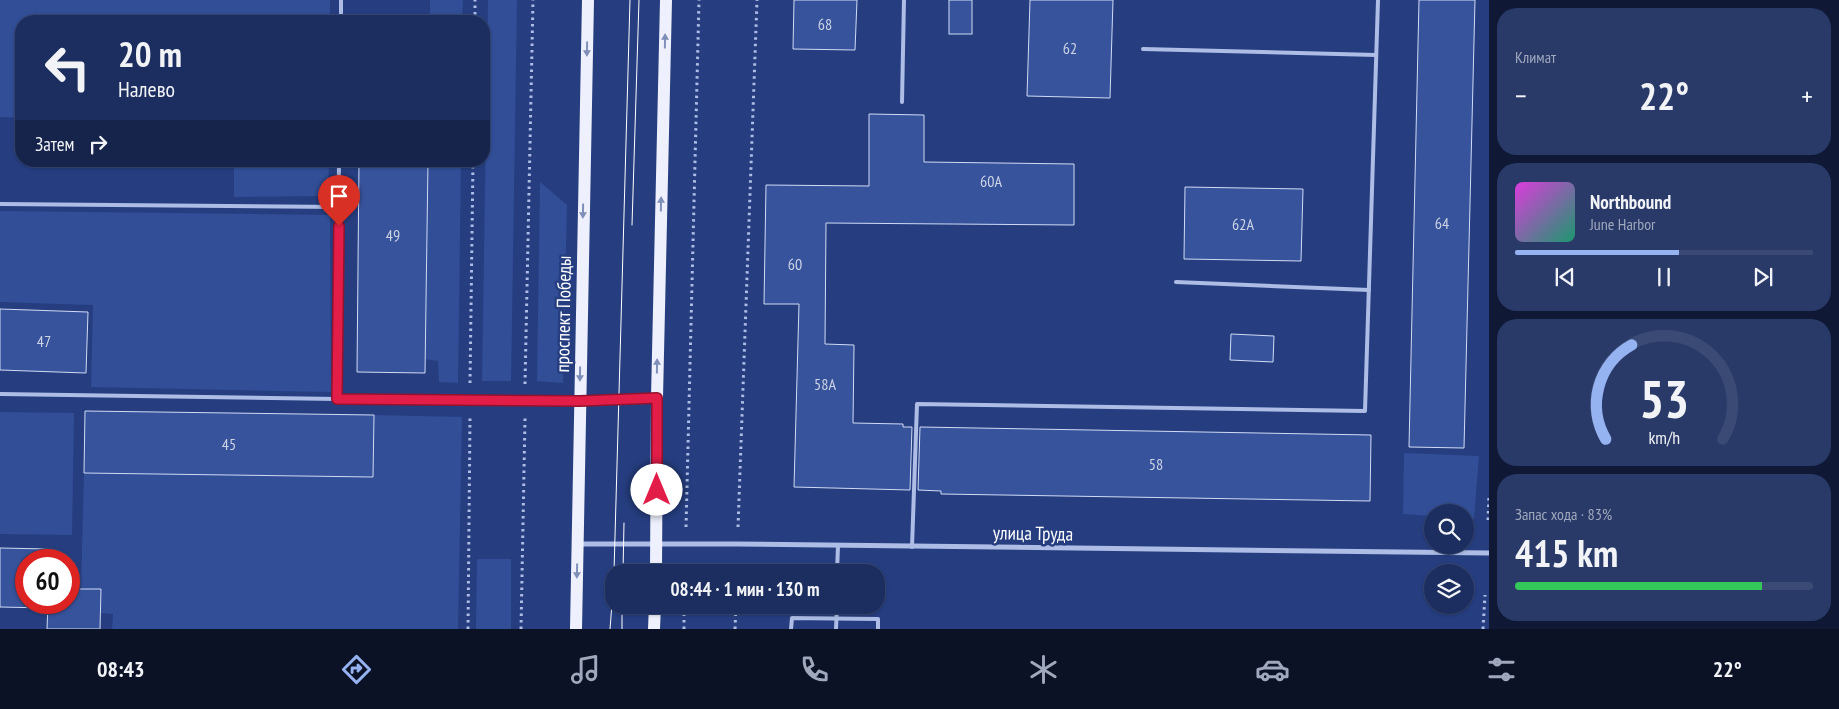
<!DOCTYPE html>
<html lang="ru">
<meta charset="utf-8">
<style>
:root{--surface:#1c2e60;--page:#293a69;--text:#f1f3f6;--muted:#a0a8bd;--line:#3a4a75;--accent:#95b2f1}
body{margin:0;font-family:"PT Sans Narrow",sans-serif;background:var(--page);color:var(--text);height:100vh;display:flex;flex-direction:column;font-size:19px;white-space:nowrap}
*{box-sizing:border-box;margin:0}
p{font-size:16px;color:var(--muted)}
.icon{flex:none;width:28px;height:28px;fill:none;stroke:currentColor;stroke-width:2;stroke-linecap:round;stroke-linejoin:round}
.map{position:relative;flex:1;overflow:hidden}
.drawer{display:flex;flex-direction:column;gap:8px;padding:8px;background:#0f1935;width:350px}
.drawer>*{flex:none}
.top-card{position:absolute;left:15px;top:15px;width:475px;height:152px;border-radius:20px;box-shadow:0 1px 4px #0004,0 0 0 1px var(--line);background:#1c2e60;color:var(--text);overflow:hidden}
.fabs{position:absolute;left:1424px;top:504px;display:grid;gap:10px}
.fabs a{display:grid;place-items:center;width:50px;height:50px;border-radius:50%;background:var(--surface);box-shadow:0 1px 4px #0004,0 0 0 1px var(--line);font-size:25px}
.speed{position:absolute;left:15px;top:549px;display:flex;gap:10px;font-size:25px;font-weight:700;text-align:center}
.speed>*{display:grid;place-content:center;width:65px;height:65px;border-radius:50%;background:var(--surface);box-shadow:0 1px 4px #0004,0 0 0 1px var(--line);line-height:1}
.speed .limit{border:8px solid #d22;background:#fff;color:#111}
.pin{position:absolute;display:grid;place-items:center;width:42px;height:42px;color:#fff;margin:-51px -21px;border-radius:50% 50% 50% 0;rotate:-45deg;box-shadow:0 0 5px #0007}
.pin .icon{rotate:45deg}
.me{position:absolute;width:55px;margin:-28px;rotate:0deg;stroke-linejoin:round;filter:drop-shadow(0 0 4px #0008)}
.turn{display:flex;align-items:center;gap:18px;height:105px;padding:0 20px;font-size:22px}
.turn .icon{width:65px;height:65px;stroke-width:2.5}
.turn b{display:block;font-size:35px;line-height:42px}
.then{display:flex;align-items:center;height:48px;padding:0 20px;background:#0003;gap:10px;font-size:19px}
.big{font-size:38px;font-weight:700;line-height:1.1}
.drawer .tile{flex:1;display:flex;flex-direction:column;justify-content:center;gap:8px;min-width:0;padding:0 18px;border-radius:20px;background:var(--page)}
.drawer .dial{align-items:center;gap:0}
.dial svg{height:130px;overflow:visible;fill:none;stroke:var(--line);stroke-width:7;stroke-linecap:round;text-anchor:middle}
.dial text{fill:var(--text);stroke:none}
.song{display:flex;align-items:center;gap:15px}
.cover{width:60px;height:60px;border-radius:8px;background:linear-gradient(135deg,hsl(300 70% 55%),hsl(160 70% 35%))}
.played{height:5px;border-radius:2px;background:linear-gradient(90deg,var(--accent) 55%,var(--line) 55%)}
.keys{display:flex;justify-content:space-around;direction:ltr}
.heat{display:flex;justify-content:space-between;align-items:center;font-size:28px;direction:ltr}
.charge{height:8px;border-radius:4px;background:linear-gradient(90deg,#34c759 83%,var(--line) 0)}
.trip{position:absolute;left:605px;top:564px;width:280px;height:50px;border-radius:20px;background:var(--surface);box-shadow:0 1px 4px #0004,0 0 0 1px var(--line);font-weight:700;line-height:50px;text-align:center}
.dock{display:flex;height:80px;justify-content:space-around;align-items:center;background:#0b1226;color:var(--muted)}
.dock .icon{width:35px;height:35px}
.dock .current{color:var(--accent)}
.dock b{font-size:22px;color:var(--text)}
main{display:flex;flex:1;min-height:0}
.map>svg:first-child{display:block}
.green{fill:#314e97}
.building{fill:#37539c;stroke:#d0dbf5}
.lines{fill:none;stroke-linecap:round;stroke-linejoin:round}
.path{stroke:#adbde6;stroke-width:3;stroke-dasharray:2.5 4;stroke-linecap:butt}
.lane{stroke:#adbde6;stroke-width:4}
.street{stroke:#adbde6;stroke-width:5}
.primary{stroke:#eef1fd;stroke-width:12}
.tram{stroke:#fff;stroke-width:1}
.oneway{fill:#808fb8}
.route-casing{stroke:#92132f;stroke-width:12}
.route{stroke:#e11d48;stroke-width:9}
.labels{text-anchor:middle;stroke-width:5;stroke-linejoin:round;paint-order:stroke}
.number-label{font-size:16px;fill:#cdd4e6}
.street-label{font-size:19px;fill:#fff;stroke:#263e80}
</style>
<main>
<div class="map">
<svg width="1489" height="629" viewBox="0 0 1489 629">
<rect width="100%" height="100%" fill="#263e80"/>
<g class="green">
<path d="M0,0H330V21H21V118L0,117Z"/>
<path d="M430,0H463L462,21H430Z"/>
<path d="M488,0H517L511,381H482Z"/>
<path d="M234,161H329L328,196L234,197Z"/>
<path d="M428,161H461L458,383L439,382L438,361L425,359Z"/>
<path d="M540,182L567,205L563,383L537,381Z"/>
<path d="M0,211L330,215L331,392L91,387L93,305L0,302Z"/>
<path d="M0,412L74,413L72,535L0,534Z"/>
<path d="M374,415L462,417L458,629H112L113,614L101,613V589H81L84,473L373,477Z"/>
<path d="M1404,453L1479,456L1474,519L1465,518V512H1432V516L1403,514Z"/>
<path d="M477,559H511V629H476Z"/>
</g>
<g class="building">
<path d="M794,0H857L855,50L793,49Z"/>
<rect x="949" y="0" width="23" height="34"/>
<path d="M1030,0H1113L1110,98L1027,96Z"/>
<path d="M1419,0H1475L1464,448L1409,447Z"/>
<path d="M869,114L924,115V162L1074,164V225L826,223L825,344L854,345L853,423L903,424V427H912L910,490L794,487L799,304H764L766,185L869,186Z"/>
<path d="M359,161H428L425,373L357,372Z"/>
<path d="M1185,187L1303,189L1301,261L1184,259Z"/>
<path d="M0,309L88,312L86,373L0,370Z"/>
<path d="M1231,334L1274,336L1273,362L1230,360Z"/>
<path d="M85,411L374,415L373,477L84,473Z"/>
<path d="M920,427L1371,435L1370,501L941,494V491L918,490Z"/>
<path d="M0,548L48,549V560H26V602H47V608L0,607Z"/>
<path d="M69,589H101L100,629H47L48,602H69Z"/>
</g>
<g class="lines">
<g class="path">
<path d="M475,21V0"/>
<path d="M470,383L473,161"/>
<path d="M525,384L533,0"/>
<path d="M1488,520L1489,494"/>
<path d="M686,527L699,0"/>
<path d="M738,527L757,0"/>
<path d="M685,572V560"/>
<path d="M736,572L737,560"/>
<path d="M468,629L470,417"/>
<path d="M521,629L525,418"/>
<path d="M684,629V605"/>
<path d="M735,629L736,605"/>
<path d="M1483,629L1485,595"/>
</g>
<g class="lane">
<path d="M341,21V0"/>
<path d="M1143,49L1376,55"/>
<path d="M902,102L904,0"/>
<path d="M339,161L337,399L580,401L654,399"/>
<path d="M0,204L339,207"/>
<path d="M1176,282L1369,290"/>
<path d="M0,394L337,399"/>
<path d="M912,547L917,404L1365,411L1378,0"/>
<path d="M837,572L838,546"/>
<path d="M791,629L792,618L878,619V629"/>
<path d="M836,629L837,605"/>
</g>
<path class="street" d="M578,544H737L1489,553"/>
<g class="primary">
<path d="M656,572L657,398L666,0"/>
<path d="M576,629L588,0"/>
<path d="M654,629L655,605"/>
</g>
<g class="tram">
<path d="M632,225L639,0"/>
<path d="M614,572L630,0"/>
<path d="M623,572L624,523"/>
<path d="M610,629L614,578"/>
<path d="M622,629V605"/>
</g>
</g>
<defs><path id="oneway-solid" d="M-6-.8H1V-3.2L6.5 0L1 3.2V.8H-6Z" transform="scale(1.25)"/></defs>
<g class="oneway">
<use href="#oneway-solid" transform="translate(665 41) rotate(-89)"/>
<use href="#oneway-solid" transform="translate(587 49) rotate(91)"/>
<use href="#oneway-solid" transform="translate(661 204) rotate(-89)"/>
<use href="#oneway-solid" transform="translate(583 211) rotate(91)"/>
<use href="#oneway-solid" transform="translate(657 366) rotate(-89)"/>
<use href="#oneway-solid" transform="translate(580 374) rotate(91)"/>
<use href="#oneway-solid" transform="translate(577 571) rotate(91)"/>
</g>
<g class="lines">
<defs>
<path id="route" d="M339,226L337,399L580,401L657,398V490"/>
</defs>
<use href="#route" class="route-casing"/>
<use href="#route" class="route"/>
</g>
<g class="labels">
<g class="number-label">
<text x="825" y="30">68</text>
<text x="1070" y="54">62</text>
<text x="991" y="187">60А</text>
<text x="1442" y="229">64</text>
<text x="1243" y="230">62А</text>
<text x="393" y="241">49</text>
<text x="795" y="270">60</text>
<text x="44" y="347">47</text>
<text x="825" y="390">58А</text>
<text x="229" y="450">45</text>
<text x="1156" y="470">58</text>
</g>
<g class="street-label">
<text transform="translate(563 314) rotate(-89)" y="7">проспект Победы</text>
<text transform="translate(1033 533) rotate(1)" y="7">улица Труда</text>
</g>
</g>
</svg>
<div class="fabs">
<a><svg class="icon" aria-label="search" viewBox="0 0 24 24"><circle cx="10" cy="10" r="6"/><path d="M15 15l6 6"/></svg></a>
<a><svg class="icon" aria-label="layers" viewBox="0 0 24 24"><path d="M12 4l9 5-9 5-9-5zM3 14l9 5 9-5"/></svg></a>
</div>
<div class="speed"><div class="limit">60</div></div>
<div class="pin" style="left:339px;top:226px;background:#d93025"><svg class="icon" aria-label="arrive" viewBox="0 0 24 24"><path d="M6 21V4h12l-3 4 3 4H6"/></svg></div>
<svg class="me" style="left:657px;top:490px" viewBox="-20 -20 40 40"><circle r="19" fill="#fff"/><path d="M0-13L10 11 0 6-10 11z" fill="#e11d48"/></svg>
<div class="trip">08:44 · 1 мин · 130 m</div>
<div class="top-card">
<div class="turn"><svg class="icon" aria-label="left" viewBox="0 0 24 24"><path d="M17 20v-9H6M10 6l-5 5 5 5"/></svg><div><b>20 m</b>Налево</div></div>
<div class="then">Затем<svg class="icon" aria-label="right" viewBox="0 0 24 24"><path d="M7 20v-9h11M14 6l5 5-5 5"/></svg></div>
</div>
</div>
<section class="drawer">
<div class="tile"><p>Климат</p>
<div class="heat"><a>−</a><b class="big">22°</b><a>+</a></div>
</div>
<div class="tile">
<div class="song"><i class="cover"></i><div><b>Northbound</b><p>June Harbor</p></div></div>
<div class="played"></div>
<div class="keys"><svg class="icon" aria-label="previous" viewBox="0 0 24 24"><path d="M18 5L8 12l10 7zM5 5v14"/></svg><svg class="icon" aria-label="pause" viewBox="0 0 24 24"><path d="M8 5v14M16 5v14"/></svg><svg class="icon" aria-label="next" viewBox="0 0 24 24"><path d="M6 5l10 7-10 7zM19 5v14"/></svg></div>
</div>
<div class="tile dial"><svg viewBox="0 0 100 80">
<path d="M14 69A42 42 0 1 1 86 69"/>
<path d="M14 69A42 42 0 0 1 30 11" stroke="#95b2f1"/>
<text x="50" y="56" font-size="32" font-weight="700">53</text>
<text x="50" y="72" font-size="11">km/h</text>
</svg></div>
<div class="tile"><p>Запас хода · 83%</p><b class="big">415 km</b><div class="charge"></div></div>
</section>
</main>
<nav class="dock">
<b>08:43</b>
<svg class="icon current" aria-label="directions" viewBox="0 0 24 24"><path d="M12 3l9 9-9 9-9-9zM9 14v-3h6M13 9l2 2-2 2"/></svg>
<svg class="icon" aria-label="music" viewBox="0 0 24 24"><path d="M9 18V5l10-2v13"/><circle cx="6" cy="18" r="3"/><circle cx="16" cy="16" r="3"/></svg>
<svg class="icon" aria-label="phone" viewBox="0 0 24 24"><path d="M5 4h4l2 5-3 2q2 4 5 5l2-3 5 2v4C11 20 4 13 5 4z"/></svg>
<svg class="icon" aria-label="climate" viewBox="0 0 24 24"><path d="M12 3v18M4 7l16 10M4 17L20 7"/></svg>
<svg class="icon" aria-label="car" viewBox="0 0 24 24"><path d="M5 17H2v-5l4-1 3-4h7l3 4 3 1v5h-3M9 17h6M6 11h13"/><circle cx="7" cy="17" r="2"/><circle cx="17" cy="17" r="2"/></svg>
<svg class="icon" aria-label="filters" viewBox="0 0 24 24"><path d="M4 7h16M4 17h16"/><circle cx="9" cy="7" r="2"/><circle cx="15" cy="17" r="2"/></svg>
<b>22°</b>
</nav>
